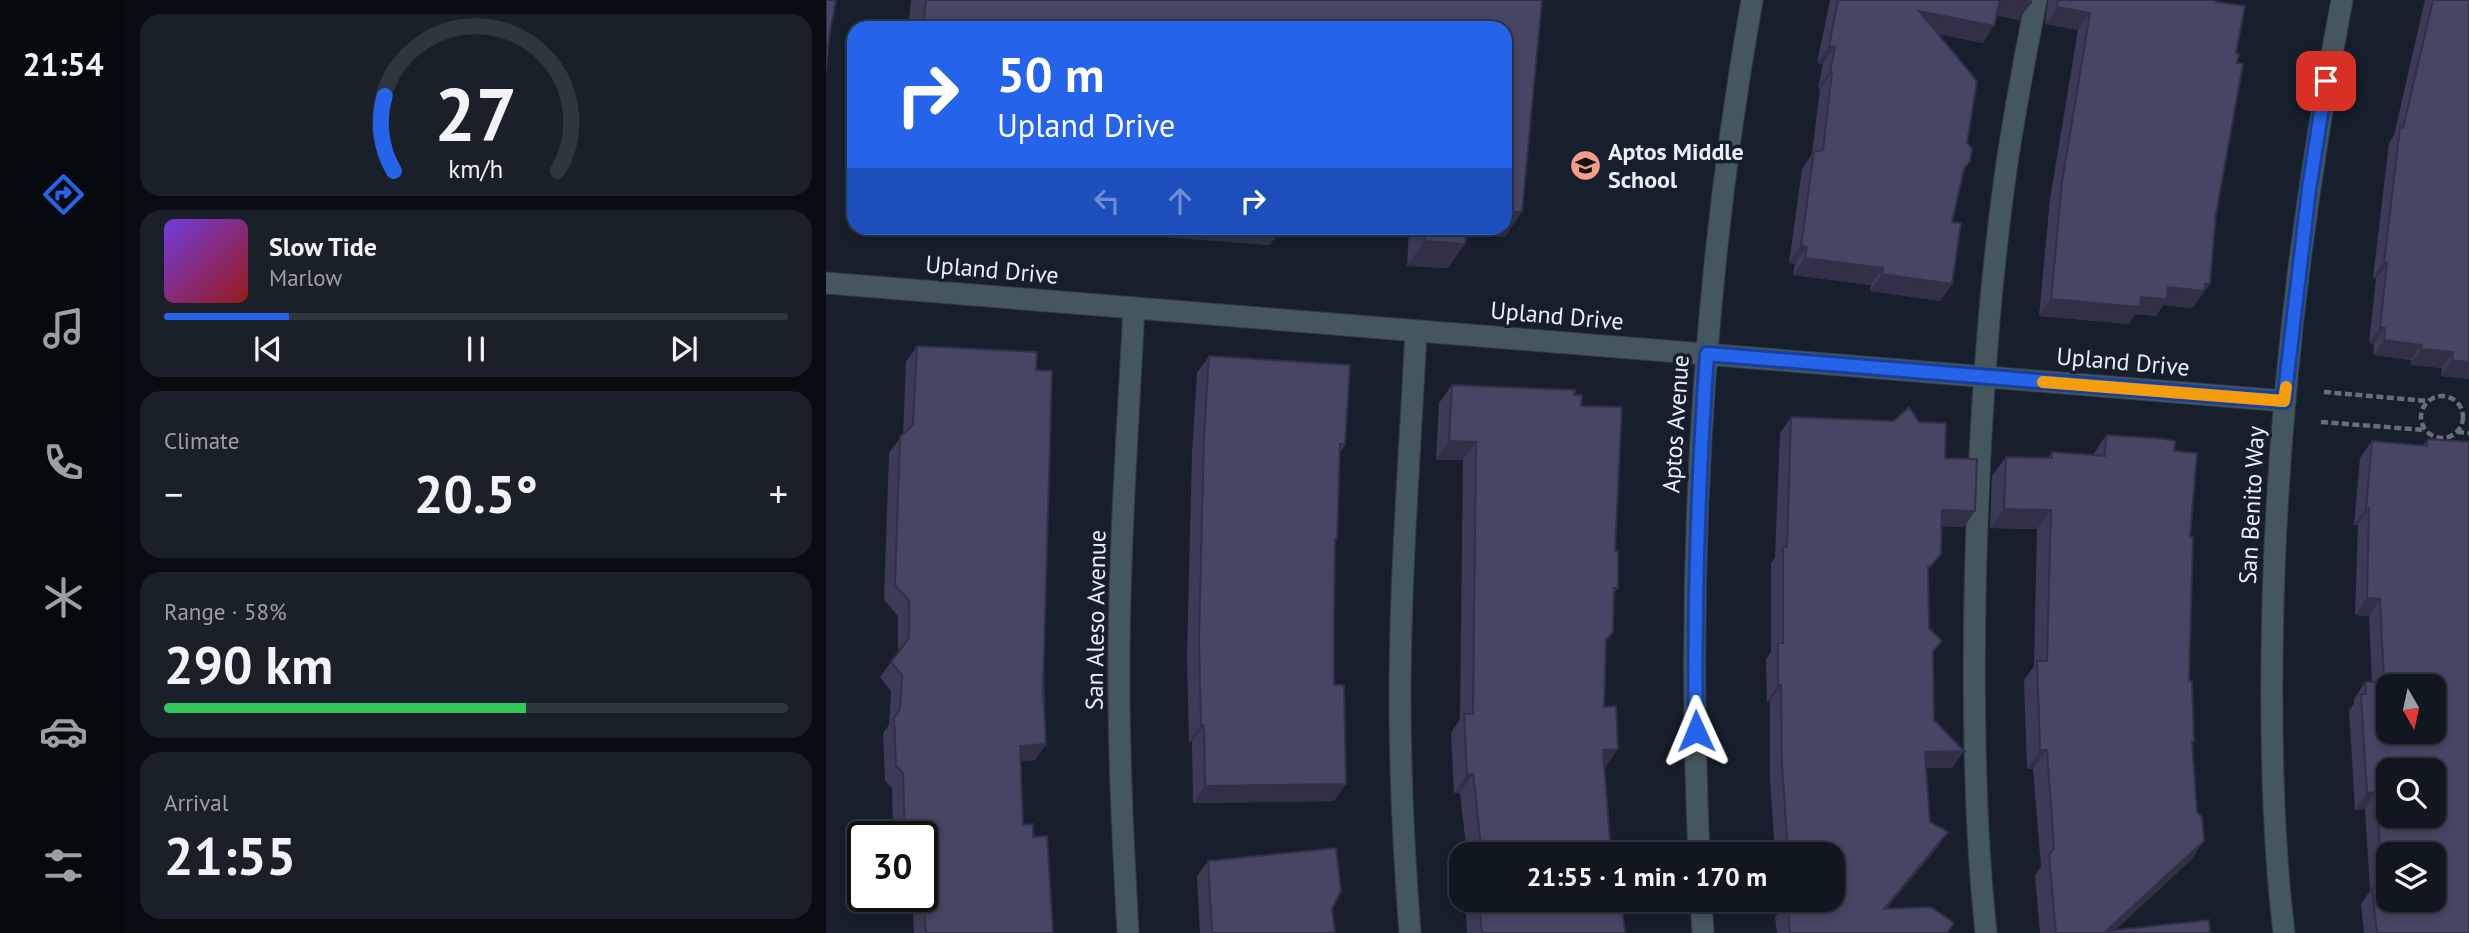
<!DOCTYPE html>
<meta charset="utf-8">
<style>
:root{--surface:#101720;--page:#192029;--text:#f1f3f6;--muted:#9c9fa5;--line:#30363e;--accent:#2563eb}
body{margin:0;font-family:"PT Sans",sans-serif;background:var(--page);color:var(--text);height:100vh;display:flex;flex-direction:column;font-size:26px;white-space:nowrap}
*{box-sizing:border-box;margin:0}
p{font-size:23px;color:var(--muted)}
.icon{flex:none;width:38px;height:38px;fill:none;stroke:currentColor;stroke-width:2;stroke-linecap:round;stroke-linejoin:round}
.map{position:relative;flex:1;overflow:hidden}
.details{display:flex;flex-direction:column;gap:14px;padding:14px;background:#090d12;width:700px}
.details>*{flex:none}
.top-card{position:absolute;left:21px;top:21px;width:665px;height:214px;border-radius:21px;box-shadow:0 4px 10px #0003,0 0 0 2px var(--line);background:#2563eb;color:#fff;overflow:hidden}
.needle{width:46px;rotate:171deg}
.tools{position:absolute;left:1550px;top:674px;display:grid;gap:14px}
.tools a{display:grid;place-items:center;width:70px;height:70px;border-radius:14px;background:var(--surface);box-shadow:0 4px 10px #0003,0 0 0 2px var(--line);font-size:35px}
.speed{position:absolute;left:21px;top:821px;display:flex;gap:14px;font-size:35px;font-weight:700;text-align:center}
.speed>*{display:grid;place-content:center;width:91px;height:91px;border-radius:50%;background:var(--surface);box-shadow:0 4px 10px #0003,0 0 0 2px var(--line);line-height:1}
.speed .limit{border:4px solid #111;border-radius:10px;background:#fff;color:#111}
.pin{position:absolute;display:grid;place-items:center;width:60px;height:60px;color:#fff;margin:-30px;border-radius:14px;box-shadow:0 4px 10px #0006}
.me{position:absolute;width:77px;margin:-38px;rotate:359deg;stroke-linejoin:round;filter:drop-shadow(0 0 5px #0008)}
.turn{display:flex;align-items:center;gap:24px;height:147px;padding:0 35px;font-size:32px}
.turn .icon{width:91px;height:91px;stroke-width:2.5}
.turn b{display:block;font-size:49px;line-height:60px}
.lanes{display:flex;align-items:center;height:66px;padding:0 35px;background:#0003;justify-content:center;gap:35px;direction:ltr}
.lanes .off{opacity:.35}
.big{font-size:52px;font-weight:700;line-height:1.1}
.details .widget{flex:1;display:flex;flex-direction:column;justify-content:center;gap:10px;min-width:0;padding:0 24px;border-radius:21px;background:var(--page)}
.details .dial{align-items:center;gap:0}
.dial svg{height:182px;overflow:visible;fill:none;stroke:var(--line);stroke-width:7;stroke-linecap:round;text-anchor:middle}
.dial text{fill:var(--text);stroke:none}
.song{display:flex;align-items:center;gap:21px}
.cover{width:84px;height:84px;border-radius:10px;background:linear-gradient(135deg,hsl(260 70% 55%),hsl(0 70% 35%))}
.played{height:7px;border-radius:4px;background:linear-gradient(90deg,var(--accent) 20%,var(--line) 20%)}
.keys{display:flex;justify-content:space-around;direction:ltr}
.heat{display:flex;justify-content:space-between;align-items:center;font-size:38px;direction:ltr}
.charge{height:10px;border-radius:5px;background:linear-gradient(90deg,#34c759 58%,var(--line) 0)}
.trip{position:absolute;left:623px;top:842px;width:396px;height:70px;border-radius:21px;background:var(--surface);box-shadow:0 4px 10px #0003,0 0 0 2px var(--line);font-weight:700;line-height:70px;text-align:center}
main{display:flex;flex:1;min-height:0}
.dock{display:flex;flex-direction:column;width:126px;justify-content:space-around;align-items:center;background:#06090d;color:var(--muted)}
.dock .icon{width:49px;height:49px}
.dock .on{color:var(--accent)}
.dock b{font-size:32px;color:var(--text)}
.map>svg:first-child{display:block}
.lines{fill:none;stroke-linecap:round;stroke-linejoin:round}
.service-casing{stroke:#343c48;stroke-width:23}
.minor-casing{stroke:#343c48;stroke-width:23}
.path{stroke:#676f7a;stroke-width:4.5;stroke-dasharray:7 3.5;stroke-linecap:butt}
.service{stroke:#46565e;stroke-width:21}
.minor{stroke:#46565e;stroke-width:21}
.wall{fill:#3c3b56}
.shaded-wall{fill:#313046}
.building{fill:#464564;stroke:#313046;stroke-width:2;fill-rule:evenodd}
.route-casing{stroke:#184099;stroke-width:18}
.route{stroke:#2563eb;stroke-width:12}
.slow{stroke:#f59e0b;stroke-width:12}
.labels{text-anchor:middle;stroke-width:7;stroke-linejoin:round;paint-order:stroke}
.poi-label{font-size:24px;font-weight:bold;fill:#eaf0f9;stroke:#161f2b;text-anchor:start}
.street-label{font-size:24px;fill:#eaf0f9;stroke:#161f2b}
</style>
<main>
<nav class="dock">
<b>21:54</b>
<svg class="icon on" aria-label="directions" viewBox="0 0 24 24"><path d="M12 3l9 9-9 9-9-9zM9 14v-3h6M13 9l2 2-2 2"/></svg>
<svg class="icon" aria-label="music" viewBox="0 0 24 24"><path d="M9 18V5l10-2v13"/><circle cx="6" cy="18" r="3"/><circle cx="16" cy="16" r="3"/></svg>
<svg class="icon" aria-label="phone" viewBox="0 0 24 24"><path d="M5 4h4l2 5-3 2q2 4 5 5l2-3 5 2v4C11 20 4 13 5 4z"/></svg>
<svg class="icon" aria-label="climate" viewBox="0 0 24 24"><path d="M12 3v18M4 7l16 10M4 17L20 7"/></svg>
<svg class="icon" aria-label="car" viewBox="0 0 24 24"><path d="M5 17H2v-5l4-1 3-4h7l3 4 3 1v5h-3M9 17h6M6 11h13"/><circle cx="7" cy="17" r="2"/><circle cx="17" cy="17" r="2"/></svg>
<svg class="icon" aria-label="filters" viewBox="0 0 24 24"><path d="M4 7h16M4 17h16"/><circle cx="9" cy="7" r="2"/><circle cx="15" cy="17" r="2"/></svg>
</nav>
<section class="details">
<div class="widget dial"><svg viewBox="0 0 100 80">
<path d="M14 69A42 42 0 1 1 86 69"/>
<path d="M14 69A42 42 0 0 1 10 36" stroke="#2563eb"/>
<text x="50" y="56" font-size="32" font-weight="700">27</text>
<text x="50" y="72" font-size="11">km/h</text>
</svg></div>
<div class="widget">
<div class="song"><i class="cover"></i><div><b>Slow Tide</b><p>Marlow</p></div></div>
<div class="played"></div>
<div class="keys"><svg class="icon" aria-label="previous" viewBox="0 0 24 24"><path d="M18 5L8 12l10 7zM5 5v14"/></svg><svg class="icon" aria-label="pause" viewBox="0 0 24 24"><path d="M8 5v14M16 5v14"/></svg><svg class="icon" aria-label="next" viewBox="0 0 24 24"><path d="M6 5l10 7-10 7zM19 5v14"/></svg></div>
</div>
<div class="widget"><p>Climate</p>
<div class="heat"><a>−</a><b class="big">20.5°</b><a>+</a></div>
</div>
<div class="widget"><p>Range · 58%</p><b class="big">290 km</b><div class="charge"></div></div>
<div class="widget"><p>Arrival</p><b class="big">21:55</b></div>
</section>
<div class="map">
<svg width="1643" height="933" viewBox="0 0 1643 933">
<rect width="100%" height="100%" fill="#161f2b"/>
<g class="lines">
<defs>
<g id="service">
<path d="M584,933C578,855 574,777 574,699C574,576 584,453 590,331"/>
<path d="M1160,933C1148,821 1147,707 1149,594C1152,455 1160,315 1179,177C1187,118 1199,59 1210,0"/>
</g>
<g id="minor">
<path d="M0,283L1459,401"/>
<path d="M873,854C860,569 876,281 926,0"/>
<path d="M875,900L877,933"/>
<path d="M302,933C297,840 292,746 293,652C294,537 302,423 308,308"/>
<path d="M1458,933C1447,842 1445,749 1446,658C1448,437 1474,217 1516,0"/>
</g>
</defs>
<use href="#service" class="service-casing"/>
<use href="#minor" class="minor-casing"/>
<g class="path">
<path d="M1498,392L1601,401"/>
<circle cx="1616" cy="417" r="21"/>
<path d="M1495,422L1599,430"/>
<path d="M1631,432L1643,433"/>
</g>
<use href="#service" class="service"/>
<use href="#minor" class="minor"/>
</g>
<g class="wall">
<path d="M85,0H716L679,237L641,233L622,268L581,266L583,228H572H679V28H82Z"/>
<path d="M1004,0H1205L1193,20L1171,15L1157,43L1112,34L1138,169L1126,222V284L1114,301L1044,291L1045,285L967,275L969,264L963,263L976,169L986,154L994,89L992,88L997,64L991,63Z"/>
<path d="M1222,0H1390L1410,53L1390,214L1384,284L1366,308L1337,305L1330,316L1309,314L1303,324L1213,316L1224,199L1252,30L1219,24Z"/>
<path d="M1599,0H1643V379L1615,376L1616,368L1584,365L1585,360L1547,355L1548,344L1543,343L1550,279L1547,278L1563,143L1568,135Z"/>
<path d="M339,228H456L444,245L338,237Z"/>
<path d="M91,346L210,370L220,744L209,760L195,761L197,825L207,837L227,933H88L86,896H96V836H67L66,788L59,781L57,733L63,725L65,691L54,677L72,652V616L58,600L63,453L77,434L80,362Z"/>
<path d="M383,356L519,445L514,452L509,542L508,801L367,803L366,742H363L361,656L366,453L371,373Z"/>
<path d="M626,385L748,395L755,406L789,551L792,588L788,593L787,632L780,642L778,768L785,854H641L634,793H628L625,733L634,719L637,460H610L613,403Z"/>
<path d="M965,417L1119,458L1138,527L1116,526L1102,572L1103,628L1116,641L1107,653L1108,720L1126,768H1100L1104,822L1122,832L1110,849L1060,909L1121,933H951L949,917L953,913L952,900H1006V854H949L944,780V702H941L940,659L945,652V563L949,557L954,433Z"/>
<path d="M1280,435L1348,451L1364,537L1363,681L1368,741L1366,745L1365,860L1289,930L1384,933H1214L1209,875L1215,867L1207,769H1201L1198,680L1208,666L1211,529L1164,528L1166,476L1180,457L1222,458L1226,452L1267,455Z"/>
<path d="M1602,439L1643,933H1538L1535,904L1544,891L1539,809L1529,810L1523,710L1528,704V699L1539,682H1546L1543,616L1529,615L1532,525H1528L1534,458L1546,441L1597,446Z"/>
<path d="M382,861L506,909L509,933H374L371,876Z"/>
<path d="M639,900H798L796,904L799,933H641Z"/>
</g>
<g class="shaded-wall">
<path d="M1172,0H1191L1205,3L1193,20L1162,14Z"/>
<path d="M1231,7L1264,13L1252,30L1219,24Z"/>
<path d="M1093,11L1168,26L1157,43L1081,28Z"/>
<path d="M1003,46L1009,47L997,64L991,63Z"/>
<path d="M1004,71L1006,72L994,89L992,88Z"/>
<path d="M679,211L696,212L679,237L627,232L630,228H679Z"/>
<path d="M189,228H235L232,231Z"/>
<path d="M344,228H456L444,245L338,237Z"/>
<path d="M598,241L639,244L622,268L581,266Z"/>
<path d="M975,246L981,247L969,264L963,263Z"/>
<path d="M979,258L1057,268L1045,285L967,275Z"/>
<path d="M1558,263H1561L1550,279L1547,278Z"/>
<path d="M1056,274L1126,284L1114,301L1044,291Z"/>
<path d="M1384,284L1366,308L1337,305L1330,316L1309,314L1303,324L1213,316L1225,299L1315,297L1342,287Z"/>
<path d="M1554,328H1559L1548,344L1543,343Z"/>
<path d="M1558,340L1596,345L1585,360L1547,355Z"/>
<path d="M1595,349L1627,352L1616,368L1584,365Z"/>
<path d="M1626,360L1643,362V379L1615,376Z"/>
<path d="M623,441L650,442L637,460H610Z"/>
<path d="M1540,508H1543L1532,525H1528Z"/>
<path d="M1178,509L1225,510L1211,529L1164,528Z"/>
<path d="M1116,510L1149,511L1138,527L1104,526Z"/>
<path d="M1541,598L1554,599L1543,616L1529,615Z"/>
<path d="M952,685H955L944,702H941Z"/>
<path d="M375,725H378L366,742H363Z"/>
<path d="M220,744L209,760L183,762L194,746Z"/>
<path d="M792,749L779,768L777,750Z"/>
<path d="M1214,750H1221L1207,769H1201Z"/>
<path d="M1138,751L1126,768H1088L1099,752Z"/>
<path d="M647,774L634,793H628L641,775Z"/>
<path d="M520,784L508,801L367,803L379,786Z"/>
<path d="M1550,792L1539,809L1529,810L1541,793Z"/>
<path d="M1122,832L1110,849L1046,926L1058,909Z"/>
<path d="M1378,841L1365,860L1286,933H1279Z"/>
</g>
<g class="building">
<path d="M0,0H10L3,38L0,71Z"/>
<path d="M100,0H716L696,212L679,211V28H97Z"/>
<path d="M1012,0H1174L1168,26L1093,11L1151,81L1141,143L1146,149L1144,161L1138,169L1126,222L1135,223L1126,284L1056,274L1057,268L979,258L981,247L975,246L988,152L997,150L1006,72L1004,71L1009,47L1003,46Z"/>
<path d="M1191,0H1205V3Z"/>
<path d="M1232,0H1390V2L1419,6L1410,53L1413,54L1411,63L1417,64L1390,214L1384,284H1379L1378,291L1342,287L1341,299L1315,297L1314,307L1225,299L1236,182L1264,13L1231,7Z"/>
<path d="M1607,0H1643V362L1626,360L1627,352L1595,349L1596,345L1558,340L1559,328H1554L1561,263H1558L1574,127L1577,128Z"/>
<path d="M599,228H641L639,244L598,241Z"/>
<path d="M91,346L211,352L210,370L226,371L217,689L220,744L194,746L197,825L207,824V837L221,836L227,933H100L96,878V836H76L79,834L77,773L70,766L68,718L74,709L76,675L65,662L83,638V601L69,585L74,437L87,425Z"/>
<path d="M383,356L524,365L519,445L514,444L511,539H509L508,623V685H518L520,784L379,786L378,725H375L373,639L378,436Z"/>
<path d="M626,385L749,390L748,395H756L755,406L796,407L789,551H792V588H788L787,632L780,640L778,707L790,706L792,749L777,750L785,854H656L647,774L641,775L638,714H647L650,442L623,441Z"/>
<path d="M1083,407L1093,422L1120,423L1119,458L1151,459L1149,511L1116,510L1115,554L1104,567H1102L1103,628L1116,641L1107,651L1108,720L1138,751L1099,752L1104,822L1122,832L1058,909L1105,907L1128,923L1121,933H964L961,901L965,900H1006V854H962L956,764L955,685H952V643H957V547H961L965,417L1068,421Z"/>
<path d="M1280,435L1338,439L1349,441L1348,451L1371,453L1364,537H1367L1363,681H1366L1368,741H1366L1371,812L1376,817L1378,841L1280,931L1383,920L1384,933H1230L1223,855L1228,848L1221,750H1214L1211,661H1221L1225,510L1178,509L1180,457L1226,458V452L1279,456Z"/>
<path d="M1602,439L1643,442V933H1551L1546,888L1557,887L1550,792L1541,793L1535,694H1540L1539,682H1558L1554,599L1541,598L1543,508H1540L1546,441L1601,446ZM1563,686H1608V732H1563ZM1563,770H1608V816H1563ZM1563,854H1608V900H1563Z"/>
<path d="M510,848L515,891L506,909L509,933H386L382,861Z"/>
<path d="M653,900H795L799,933H656Z"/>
</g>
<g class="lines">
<defs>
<path id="route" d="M870,731C868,605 872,480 881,354L1458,401L1483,189L1500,81"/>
</defs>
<use href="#route" class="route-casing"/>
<use href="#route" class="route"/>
<path class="slow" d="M1217,382L1458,401L1460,387"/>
</g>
<defs>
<symbol id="school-disc" viewBox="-11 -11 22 22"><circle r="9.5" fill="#f49e88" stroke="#161f2b"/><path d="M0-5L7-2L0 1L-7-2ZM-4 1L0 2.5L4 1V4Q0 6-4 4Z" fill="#111"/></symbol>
</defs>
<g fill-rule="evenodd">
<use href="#school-disc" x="742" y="148" width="35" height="35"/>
</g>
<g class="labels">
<g class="poi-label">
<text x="782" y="160">Aptos Middle<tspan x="782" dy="28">School</tspan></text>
</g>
<g class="street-label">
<text transform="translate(166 270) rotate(5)" y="8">Upland Drive</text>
<text transform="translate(731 316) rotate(5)" y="8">Upland Drive</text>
<text transform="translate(1297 362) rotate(5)" y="8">Upland Drive</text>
<text transform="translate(850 424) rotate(-86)" y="8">Aptos Avenue</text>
<text transform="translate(1426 505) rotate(-87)" y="8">San Benito Way</text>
<text transform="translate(270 620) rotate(-89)" y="8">San Aleso Avenue</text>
</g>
</g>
</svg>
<div class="tools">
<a><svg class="needle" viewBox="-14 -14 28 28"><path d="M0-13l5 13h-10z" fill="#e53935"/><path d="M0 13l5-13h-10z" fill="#9c9fa5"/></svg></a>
<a><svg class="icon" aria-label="search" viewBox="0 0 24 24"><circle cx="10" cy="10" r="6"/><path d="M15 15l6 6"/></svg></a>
<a><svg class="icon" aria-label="layers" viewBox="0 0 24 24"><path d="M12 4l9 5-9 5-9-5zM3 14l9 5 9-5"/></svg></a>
</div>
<div class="speed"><div class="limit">30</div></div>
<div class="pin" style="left:1500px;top:81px;background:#d93025"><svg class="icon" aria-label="arrive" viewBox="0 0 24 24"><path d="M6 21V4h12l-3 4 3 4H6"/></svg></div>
<svg class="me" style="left:870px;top:731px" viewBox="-20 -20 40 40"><path d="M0-17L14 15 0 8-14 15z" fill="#2563eb" stroke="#fff" stroke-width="4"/></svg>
<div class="trip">21:55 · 1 min · 170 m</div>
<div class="top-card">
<div class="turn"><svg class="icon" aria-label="right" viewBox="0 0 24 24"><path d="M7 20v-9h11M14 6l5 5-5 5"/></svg><div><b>50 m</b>Upland Drive</div></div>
<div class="lanes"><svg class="icon off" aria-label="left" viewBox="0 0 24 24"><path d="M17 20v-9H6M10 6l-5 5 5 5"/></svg><svg class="icon off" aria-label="ahead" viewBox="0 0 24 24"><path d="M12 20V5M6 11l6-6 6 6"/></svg><svg class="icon" aria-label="right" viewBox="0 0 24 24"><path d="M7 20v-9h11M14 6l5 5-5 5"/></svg></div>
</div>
</div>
</main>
